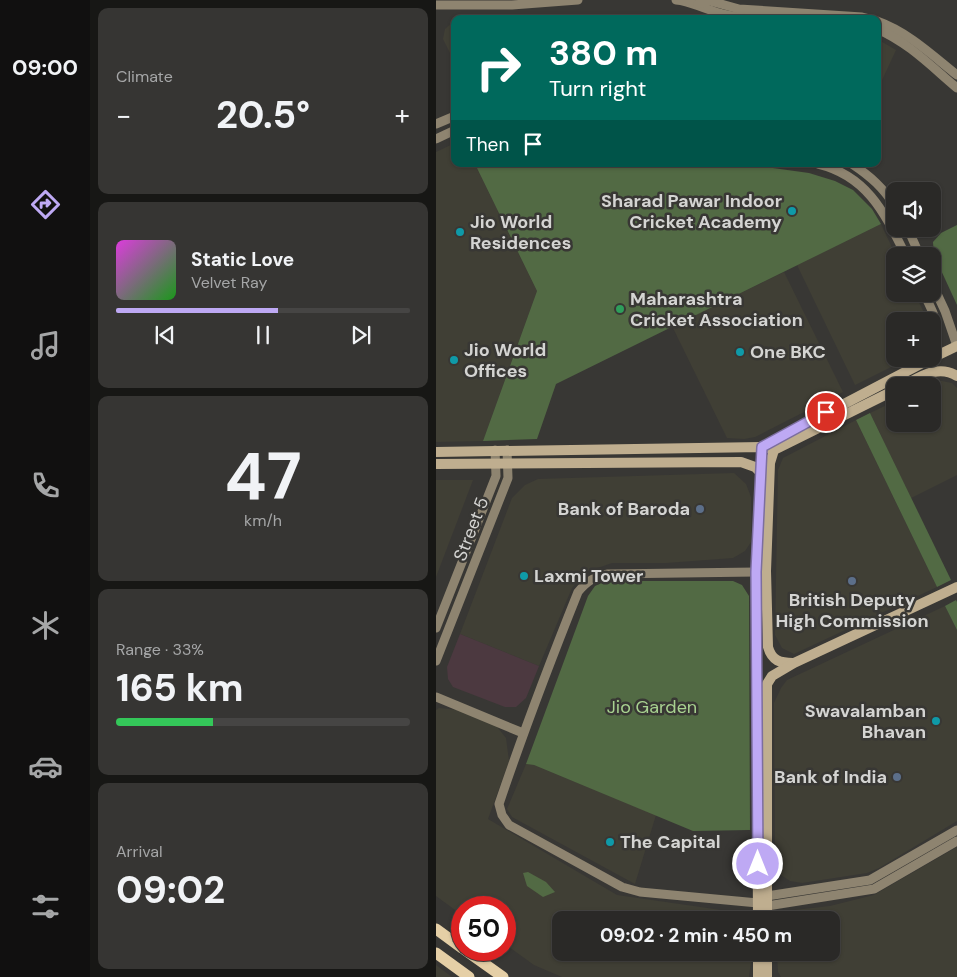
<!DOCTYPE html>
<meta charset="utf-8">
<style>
:root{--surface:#2a2927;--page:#363533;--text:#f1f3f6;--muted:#a5a6a7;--line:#464544;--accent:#bea9f4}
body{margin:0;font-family:"DM Sans",sans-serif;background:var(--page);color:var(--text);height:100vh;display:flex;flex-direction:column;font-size:19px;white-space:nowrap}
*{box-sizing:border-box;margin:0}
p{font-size:16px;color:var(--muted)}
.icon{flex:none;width:28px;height:28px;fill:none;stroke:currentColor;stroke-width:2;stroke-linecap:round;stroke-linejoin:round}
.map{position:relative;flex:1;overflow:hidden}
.drawer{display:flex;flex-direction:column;gap:8px;padding:8px;background:#171715;width:346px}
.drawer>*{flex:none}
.banner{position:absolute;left:15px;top:15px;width:430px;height:152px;border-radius:10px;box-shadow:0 1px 4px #0004,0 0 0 1px var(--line);background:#00695c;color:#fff;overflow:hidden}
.controls{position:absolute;left:450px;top:182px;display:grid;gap:10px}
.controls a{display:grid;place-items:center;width:55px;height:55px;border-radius:10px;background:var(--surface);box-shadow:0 1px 4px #0004,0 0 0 1px var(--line);font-size:25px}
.speed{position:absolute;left:15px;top:896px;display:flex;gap:10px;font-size:25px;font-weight:700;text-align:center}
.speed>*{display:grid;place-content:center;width:65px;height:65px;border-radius:50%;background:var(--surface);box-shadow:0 1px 4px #0004,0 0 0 1px var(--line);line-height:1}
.speed .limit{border:8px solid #d22;background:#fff;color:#111}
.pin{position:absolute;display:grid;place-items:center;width:42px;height:42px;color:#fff;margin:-21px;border:2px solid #fff;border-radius:50%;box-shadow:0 1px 5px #0007}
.me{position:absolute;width:55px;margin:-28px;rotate:0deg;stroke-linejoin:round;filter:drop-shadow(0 0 4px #0008)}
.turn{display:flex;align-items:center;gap:18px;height:105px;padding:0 15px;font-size:22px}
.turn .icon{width:65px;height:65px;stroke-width:2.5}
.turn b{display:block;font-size:35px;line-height:42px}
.then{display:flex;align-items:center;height:48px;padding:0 15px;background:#0003;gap:10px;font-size:19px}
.big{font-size:38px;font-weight:700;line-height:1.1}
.drawer .widget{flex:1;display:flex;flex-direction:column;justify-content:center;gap:8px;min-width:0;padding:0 18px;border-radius:10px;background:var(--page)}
.drawer .dial{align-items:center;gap:0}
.dial b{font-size:65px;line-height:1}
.song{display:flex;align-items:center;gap:15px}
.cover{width:60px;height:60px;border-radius:8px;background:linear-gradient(135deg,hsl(300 70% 55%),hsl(120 70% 35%))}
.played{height:5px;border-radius:2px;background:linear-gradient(90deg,var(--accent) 55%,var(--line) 55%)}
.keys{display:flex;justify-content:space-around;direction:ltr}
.heat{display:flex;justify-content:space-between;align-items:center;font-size:28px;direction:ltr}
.charge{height:8px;border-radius:4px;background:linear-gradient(90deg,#34c759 33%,var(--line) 0)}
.trip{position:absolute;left:116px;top:911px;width:288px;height:50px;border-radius:10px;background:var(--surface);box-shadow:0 1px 4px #0004,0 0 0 1px var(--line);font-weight:700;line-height:50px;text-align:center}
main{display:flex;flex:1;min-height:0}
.tab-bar{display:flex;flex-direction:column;width:90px;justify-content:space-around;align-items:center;background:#111010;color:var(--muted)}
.tab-bar .icon{width:35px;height:35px}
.tab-bar .active{color:var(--accent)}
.tab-bar b{font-size:22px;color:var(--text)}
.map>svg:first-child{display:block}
.built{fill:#403f35}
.industrial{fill:#4c3940}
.green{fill:#526a44}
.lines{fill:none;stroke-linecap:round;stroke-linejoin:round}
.tertiary{stroke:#8e8470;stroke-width:9}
.secondary{stroke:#bfae8f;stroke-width:10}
.primary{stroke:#e5cfa6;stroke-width:11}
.route-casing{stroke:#7c6e9f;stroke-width:12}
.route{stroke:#bea9f4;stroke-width:9}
.culture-dot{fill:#0f9aa8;stroke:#383734;stroke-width:2}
.leisure-dot{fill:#2e9e5b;stroke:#383734;stroke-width:2}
.service-dot{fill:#5c6f8a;stroke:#383734;stroke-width:2}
.labels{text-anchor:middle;stroke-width:5;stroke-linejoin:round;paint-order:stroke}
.poi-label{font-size:18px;font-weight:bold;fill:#d4d4d2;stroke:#383734;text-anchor:start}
.street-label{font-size:18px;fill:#d4d4d2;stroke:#383734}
.park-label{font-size:18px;fill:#a8d290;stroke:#383734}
</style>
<main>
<nav class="tab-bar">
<b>09:00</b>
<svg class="icon active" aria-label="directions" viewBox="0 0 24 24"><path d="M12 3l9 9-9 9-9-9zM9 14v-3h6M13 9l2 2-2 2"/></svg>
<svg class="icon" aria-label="music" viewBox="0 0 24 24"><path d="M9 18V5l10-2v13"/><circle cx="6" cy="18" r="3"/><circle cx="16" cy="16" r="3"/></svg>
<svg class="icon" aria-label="phone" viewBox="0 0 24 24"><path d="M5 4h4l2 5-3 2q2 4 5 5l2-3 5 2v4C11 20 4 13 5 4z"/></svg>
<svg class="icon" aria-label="climate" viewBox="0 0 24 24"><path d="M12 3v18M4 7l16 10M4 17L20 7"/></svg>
<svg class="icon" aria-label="car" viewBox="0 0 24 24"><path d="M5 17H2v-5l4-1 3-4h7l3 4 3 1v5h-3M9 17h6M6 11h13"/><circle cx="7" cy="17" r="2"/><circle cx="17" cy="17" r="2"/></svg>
<svg class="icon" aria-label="filters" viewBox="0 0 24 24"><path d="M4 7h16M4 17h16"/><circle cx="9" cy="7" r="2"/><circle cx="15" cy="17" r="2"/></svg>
</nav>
<section class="drawer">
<div class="widget"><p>Climate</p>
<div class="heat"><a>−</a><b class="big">20.5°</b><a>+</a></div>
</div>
<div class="widget">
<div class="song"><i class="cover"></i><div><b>Static Love</b><p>Velvet Ray</p></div></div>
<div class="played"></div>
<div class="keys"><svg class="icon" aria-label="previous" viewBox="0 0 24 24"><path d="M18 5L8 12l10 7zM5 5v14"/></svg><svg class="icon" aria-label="pause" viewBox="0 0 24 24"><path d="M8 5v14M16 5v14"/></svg><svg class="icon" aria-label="next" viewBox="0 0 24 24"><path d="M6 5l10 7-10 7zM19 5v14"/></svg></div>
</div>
<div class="widget dial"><b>47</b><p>km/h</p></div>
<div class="widget"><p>Range · 33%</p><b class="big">165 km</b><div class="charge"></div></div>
<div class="widget"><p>Arrival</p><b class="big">09:02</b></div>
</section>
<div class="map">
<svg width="521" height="977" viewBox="0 0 521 977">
<rect width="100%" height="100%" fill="#383734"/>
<g class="built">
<path d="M197,15V19H23L32,17Z"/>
<path d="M19,20V63L7,39L9,29Z"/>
<path d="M441,39L460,50L441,91Z"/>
<path d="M19,143V164H39L101,291L47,441L0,442V152Z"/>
<path d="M445,224L460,256H459V294H479L492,321H459V359H471L419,385L361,265Z"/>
<path d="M348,272L407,392L319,437L308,439L291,438L236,326Z"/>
<path d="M501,380L516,383L521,388V475L475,498L434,413L459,401V424H496V386H488Z"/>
<path d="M420,420L501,587L358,654L346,648L339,635L342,470L347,458Z"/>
<path d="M298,473L310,484L315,497V542L309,551L297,558L230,563H176L150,572L136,588L103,666L24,634L76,498L89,485L102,479Z"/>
<path d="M0,480H37L0,577Z"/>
<path d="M509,606L521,630V821L443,868L431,873L366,883L354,881L345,875L339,863L338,703L345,688L351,680Z"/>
<path d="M3,708L24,710L58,723L70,738L73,761L52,819L181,895L306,913L315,920H125V952L316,953L313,977H126L98,965L69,944V908H26V915L0,896V710Z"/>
<path d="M90,764L98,765L220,815L199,884L76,817L71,809Z"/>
<path d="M521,847V977H345L342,972L341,953L395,952V920H344L348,914L358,910L394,906L438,895Z"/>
<path d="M0,965L16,977H0Z"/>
</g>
<path class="industrial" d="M24,634L103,666L90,698L80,707H69L17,687L12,679L11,667Z"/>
<g class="green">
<path d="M39,164H309L373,173L399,181L417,190L436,209L445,224L120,384L101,439L47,441L101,291Z"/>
<path d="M521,225V305L498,255L497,242L505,233Z"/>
<path d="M434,413L515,580L501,587L420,420Z"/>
<path d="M170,581H297L306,585L313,596L314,830L257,831L98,765L90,764L152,596L159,586Z"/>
<path d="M520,600L521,602V630L509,606Z"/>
<path d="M92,872L110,882L119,892L107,897L91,886L87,873Z"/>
</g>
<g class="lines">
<g class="tertiary">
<path d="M240,0C253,1 261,6 274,10C291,17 310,18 329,19"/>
<path d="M262,4L274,1L303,9L426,17L434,19"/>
<path d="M0,5H76L142,0"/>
<path d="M441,21C472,32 496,55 521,75"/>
<path d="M441,29C472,42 496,67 521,88"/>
<path d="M0,124L19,116"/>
<path d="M0,139L19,130"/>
<path d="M382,164C432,176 449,214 470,256"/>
<path d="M416,164C434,176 448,188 459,207"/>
<path d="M472,229L484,256"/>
<path d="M496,283L509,311L521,346"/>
<path d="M488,294C499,315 507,330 496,353"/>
<path d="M320,572L172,574C158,577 151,581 142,592C114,662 87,733 63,804L66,815L73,825L186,887L204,892L322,903"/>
<path d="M0,628L60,476L59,450"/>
<path d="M0,661L72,478L71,450"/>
<path d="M0,697L87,733"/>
<path d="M331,896L434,880L521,830"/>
<path d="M331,906L438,889L521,841"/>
</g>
<g class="secondary">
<path d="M496,358L521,346"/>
<path d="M467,386C484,377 502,364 521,376"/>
<path d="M326,447L494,359"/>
<path d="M0,452L326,447L331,448"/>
<path d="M0,464L305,462L319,467L325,473"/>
<path d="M357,663C344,663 336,661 332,647L330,571L334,463L338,450L459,390"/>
<path d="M322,920L320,572L326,447"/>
<path d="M331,920V684L336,676L358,663L521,587"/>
<path d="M322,952V977"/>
<path d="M331,952V977"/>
</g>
<g class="primary">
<path d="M0,929L26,948"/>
<path d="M29,950L67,977"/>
<path d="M0,953L33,977"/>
</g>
</g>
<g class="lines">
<defs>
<path id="route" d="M322,864L320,572L326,447L390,412"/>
</defs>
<use href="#route" class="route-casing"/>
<use href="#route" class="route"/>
</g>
<g class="culture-dot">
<circle cx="356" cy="211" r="5"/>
<circle cx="24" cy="232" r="5"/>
<circle cx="304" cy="352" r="5"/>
<circle cx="18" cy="360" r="5"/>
<circle cx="88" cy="576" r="5"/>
<circle cx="500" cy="721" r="5"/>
<circle cx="174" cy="842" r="5"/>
</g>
<circle class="leisure-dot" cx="184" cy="309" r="5"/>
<g class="service-dot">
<circle cx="264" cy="509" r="5"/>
<circle cx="416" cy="581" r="5"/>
<circle cx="461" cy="777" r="5"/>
</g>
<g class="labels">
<g class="poi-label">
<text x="346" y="207" text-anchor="end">Sharad Pawar Indoor<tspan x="346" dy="21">Cricket Academy</tspan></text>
<text x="34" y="228">Jio World<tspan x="34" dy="21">Residences</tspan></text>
<text x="194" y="305">Maharashtra<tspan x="194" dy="21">Cricket Association</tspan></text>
<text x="28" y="356">Jio World<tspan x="28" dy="21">Offices</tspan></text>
<text x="314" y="358">One BKC</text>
<text x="254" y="515" text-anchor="end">Bank of Baroda</text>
<text x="98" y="582">Laxmi Tower</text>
<text x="416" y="606" text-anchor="middle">British Deputy<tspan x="416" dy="21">High Commission</tspan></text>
<text x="490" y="717" text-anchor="end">Swavalamban<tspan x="490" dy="21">Bhavan</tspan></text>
<text x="451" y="783" text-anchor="end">Bank of India</text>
<text x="184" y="848">The Capital</text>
</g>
<g class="street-label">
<text transform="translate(35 529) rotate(-69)" y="6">Street 5</text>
</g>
<g class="park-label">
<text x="216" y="713">Jio Garden</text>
</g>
</g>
</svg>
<div class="controls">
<a><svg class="icon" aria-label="sound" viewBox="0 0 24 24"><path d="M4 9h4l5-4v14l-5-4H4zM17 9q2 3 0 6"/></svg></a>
<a><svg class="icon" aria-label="layers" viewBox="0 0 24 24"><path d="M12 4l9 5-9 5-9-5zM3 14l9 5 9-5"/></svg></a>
<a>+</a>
<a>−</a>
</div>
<div class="speed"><div class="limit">50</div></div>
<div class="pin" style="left:390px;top:412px;background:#d93025"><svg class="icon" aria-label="arrive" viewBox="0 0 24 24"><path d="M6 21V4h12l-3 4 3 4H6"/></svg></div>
<svg class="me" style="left:322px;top:864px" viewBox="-20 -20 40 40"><circle r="17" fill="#bea9f4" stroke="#fff" stroke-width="3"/><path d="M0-11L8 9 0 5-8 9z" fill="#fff"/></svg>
<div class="trip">09:02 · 2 min · 450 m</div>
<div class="banner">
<div class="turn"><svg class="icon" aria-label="right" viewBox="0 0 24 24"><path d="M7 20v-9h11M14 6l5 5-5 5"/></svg><div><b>380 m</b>Turn right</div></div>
<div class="then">Then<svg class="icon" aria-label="arrive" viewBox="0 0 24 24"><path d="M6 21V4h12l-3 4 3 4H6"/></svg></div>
</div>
</div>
</main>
